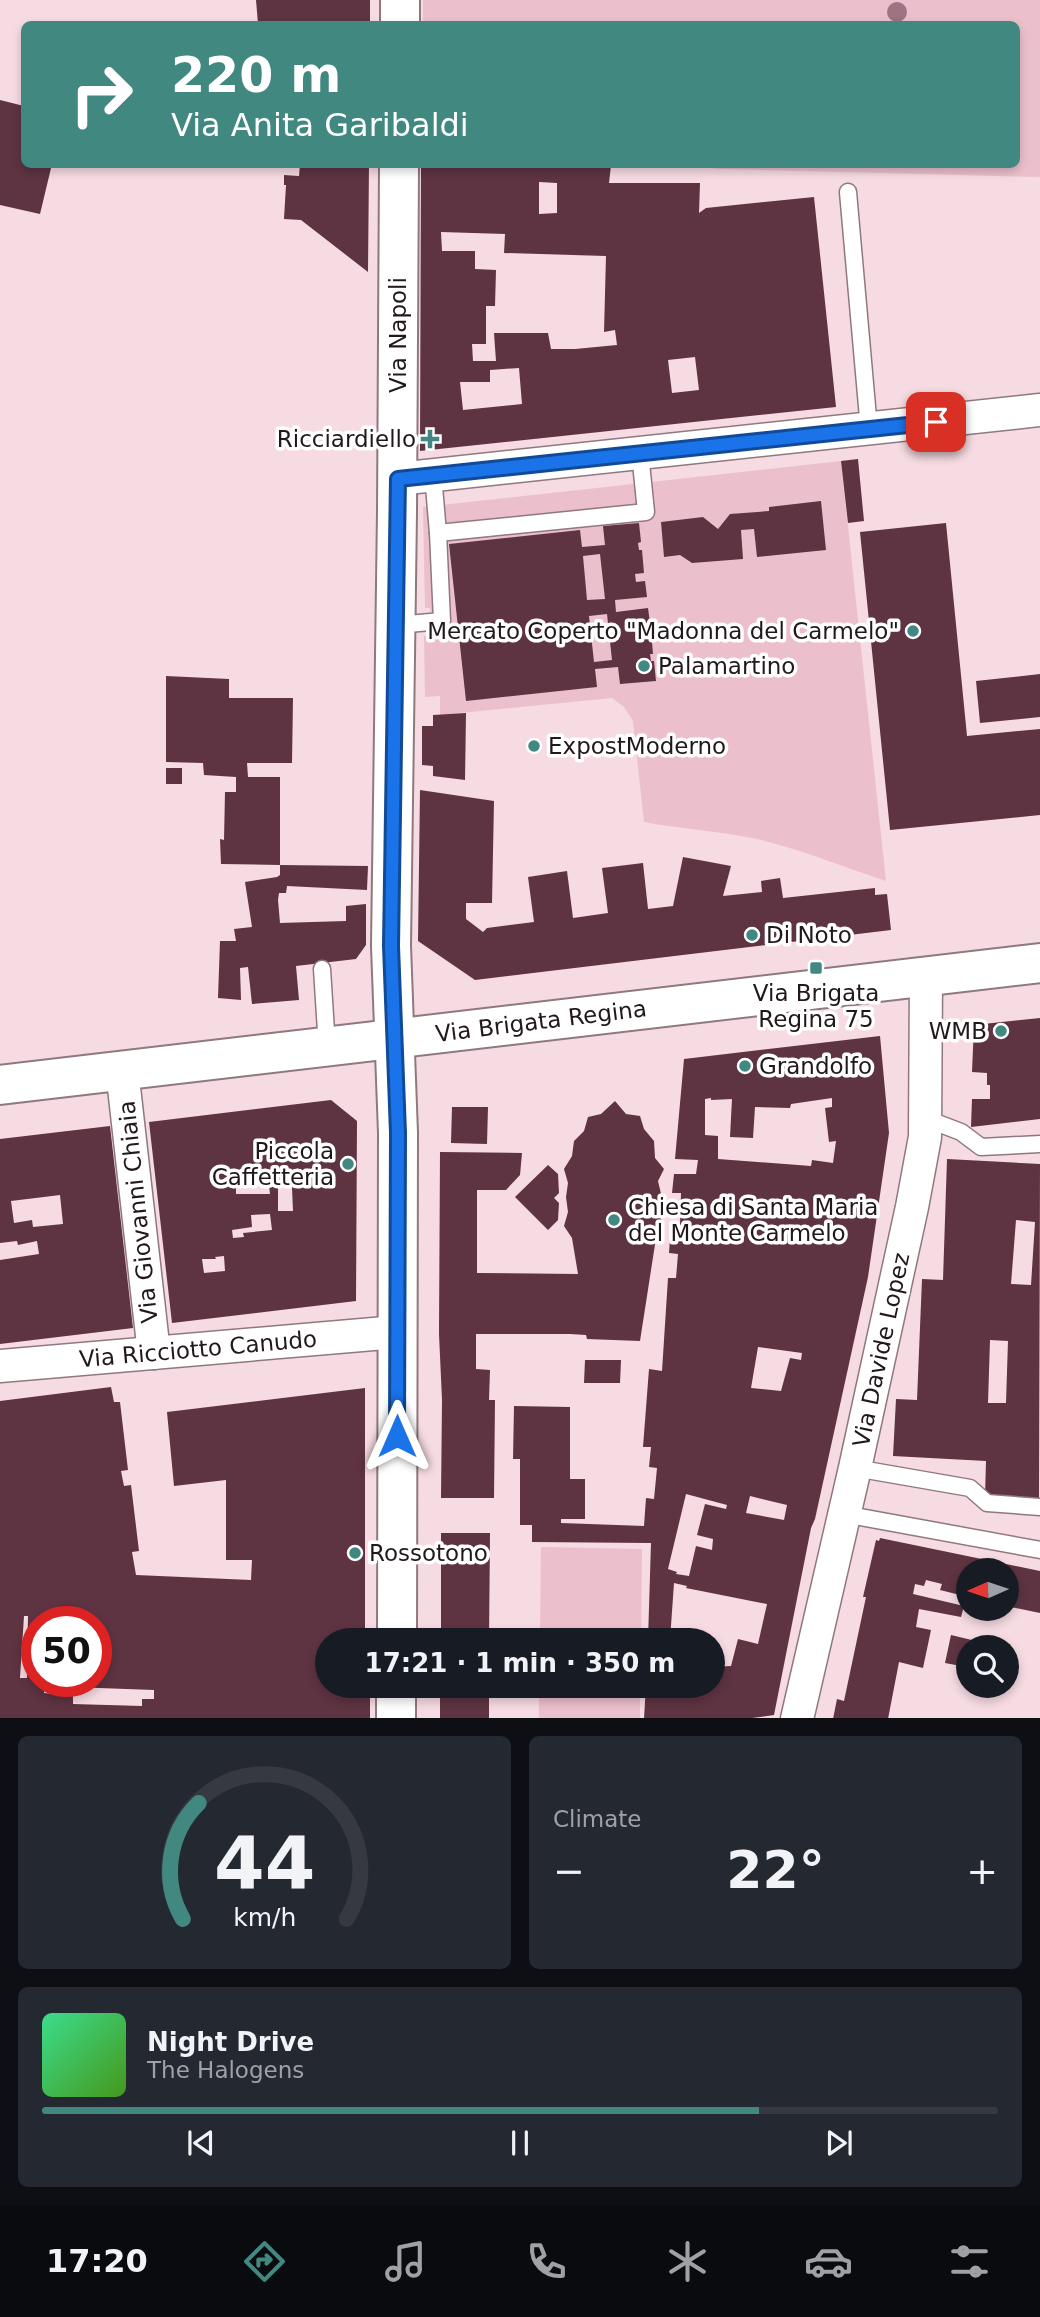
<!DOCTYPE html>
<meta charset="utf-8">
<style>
:root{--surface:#171b24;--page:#242831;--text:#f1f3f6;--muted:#9ea1a6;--line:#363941;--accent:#418880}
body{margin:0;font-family:"DejaVu Sans",sans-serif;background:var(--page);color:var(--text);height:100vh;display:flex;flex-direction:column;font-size:26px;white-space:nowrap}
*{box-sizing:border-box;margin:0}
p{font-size:23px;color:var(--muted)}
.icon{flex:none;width:38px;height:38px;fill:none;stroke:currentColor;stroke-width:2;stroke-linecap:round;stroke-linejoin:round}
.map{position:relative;height:1718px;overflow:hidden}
.details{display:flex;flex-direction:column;gap:18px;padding:18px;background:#0d0f14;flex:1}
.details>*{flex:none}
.hud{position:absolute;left:21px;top:21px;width:999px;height:147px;border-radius:10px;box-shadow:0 4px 10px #0003;background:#418880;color:#fff;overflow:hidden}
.needle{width:46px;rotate:267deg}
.fabs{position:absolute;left:956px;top:1558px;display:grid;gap:14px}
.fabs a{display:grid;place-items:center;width:63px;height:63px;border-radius:50%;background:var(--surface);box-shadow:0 4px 10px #0003;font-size:35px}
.speed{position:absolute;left:21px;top:1606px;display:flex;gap:14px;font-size:35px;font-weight:700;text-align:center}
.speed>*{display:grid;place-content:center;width:91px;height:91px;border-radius:50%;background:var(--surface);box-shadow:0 4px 10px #0003;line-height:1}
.speed .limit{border:10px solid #d22;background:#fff;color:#111}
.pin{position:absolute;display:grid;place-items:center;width:60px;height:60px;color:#fff;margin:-30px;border-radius:14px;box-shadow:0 4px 10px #0006}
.me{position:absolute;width:77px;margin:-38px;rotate:0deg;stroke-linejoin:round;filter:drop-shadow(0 0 5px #0008)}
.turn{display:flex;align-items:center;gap:24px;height:147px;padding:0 35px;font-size:32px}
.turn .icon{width:91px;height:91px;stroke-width:2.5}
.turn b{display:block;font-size:49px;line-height:60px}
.big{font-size:52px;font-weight:700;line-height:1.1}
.details .widget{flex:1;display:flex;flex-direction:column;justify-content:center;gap:10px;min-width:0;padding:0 24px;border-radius:10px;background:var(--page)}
.details .dial{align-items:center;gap:0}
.dial svg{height:182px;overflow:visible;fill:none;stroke:var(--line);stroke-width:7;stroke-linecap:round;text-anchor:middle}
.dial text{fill:var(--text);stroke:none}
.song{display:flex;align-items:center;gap:21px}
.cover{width:84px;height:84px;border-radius:10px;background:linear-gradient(135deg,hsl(150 70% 55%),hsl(100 70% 35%))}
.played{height:7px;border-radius:4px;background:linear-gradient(90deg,var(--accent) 75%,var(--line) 75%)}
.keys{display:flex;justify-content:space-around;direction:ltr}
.heat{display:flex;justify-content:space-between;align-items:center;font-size:38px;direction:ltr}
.details .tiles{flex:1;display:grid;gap:18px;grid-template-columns:1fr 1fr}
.widget:last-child{grid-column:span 2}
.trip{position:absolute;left:315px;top:1628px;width:410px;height:70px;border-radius:35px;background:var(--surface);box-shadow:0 4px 10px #0003;font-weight:700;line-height:70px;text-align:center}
.tab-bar{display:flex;height:112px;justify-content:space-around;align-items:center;background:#090b0e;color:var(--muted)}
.tab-bar .icon{width:49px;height:49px}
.tab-bar .on{color:var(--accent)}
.tab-bar b{font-size:32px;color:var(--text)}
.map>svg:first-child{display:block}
.green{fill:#ebc0cc}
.building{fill:#5e3342;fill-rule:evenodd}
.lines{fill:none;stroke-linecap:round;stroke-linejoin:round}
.lane-casing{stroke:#8f787e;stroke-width:19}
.street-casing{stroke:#8f787e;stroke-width:35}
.secondary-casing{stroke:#8f787e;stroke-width:42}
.lane{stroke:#fff;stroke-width:16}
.street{stroke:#fff;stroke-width:32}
.secondary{stroke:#fff;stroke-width:38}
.tree{fill:#a07282}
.route-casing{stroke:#114b97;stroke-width:18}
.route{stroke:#1a73e8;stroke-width:12}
.poi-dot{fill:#418880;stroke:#fff;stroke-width:2.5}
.labels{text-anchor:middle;stroke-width:7;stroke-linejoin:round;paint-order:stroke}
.street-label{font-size:23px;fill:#21181b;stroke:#fff}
.poi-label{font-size:23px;fill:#21181b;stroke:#fff;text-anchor:start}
</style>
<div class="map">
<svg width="1040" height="1719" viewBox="0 0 1040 1719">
<rect width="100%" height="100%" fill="#f6dbe2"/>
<g class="green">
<path d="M423,0H1040V177L723,169L667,165L1017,164V24H423Z"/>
<path d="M841,461L886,881C844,867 800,849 757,839C719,831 682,829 644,822L633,721L624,707L612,698L440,715V696L425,697L424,636L432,635L430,608H425L423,507Z"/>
<path d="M541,1547L642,1549L641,1640H540Z"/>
<rect x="539" y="1685" width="101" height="33"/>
</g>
<g class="building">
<path d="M256,0H370V24H258Z"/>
<path d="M0,100L24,106V164H52L40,214L0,205Z"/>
<path d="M300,164H369L368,272L301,220L284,219L286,185H284V175L299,176Z"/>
<path d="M421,164L611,165L609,183H700L699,213L706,208L814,197L836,407L420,451ZM539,182L557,183V213L539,214ZM441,232L505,234L504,253L606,256L604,332L615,330L617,345L575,349H551L548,333H494L496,361H473L472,344H486V306H495L496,270L475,269V251H442ZM695,357L699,390L672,393L668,360ZM519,368L522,404L463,410L460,382H490V370Z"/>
<path d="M858,459L864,521L848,523L841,461Z"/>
<path d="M821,501L826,550L757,557L754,529L741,530L743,559L692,563L680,555L664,557L661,522L703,517L718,529L730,514L769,511V507Z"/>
<path d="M639,523L641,542L638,543L639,550H642L644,573L635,574L636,582L645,581L647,597L615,600L616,612L648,608L650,623H640L641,632L651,631L653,654H650L651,661H654L656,681L620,684L618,667L595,669L597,687L466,701L449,544L580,530L582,547L605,545L603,526ZM600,554L605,599L587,600L583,556ZM607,614L612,660L594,662L589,616Z"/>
<path d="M946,523L967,736L1040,729V815L890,830L860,532Z"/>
<path d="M1040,674V717L980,723L976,681Z"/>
<path d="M166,676L229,679V698H293L292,763H247L248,777H280V865L221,864L220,839L224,840L225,792H236V777L204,775L203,763L166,762Z"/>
<path d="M466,713L465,780L433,776V766L422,765V726H433V715Z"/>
<rect x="166" y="768" width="16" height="16"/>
<path d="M420,790L494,801L492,903H466V919L483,932L487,928L534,922L528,877L567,871L573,918L608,913L602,868L643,863L648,909L673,906L683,857L731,866L723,896L762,892L761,881L780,878L783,898L875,888V895L887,894L891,930L475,980L418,941Z"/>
<path d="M280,865L368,866L367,890L287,886L286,893H279L278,900L280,923L346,921V906L366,904V945L356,959L296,966L299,1000L252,1004L248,967L240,968L241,1000L218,998L220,941H236L234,929L252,927L245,882L277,877L280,875Z"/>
<path d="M1040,1018V1119L971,1127L972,1099H990V1085H987V1073L972,1072L974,1025Z"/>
<path d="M880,1036L889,1133L868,1277L815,1519L811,1528L774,1715L745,1719H644L646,1685H712V1667L731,1666L738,1639L758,1644L767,1604L686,1588L687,1586L674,1583L670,1640H648L651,1543L532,1542V1525H520V1459H513L514,1406L570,1407V1479H585V1519H561V1523L644,1526L646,1498L654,1499L657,1468L649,1467L651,1447H643L649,1369L662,1371L668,1278H676L678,1254L669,1253L671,1225H680L681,1193H672L674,1174H696L698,1160L675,1159L684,1059ZM711,1098V1100L732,1099L730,1137L753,1138L755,1107L790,1108L791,1104L832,1098V1107L825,1108L829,1142L836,1141L833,1163L812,1160L811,1166L718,1159V1136L705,1135V1099ZM758,1347L802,1353L801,1360L790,1358L781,1391L751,1388ZM686,1494L727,1505L726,1509L705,1504L697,1535L713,1539L712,1550L696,1546L689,1576L676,1574L677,1572L668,1569ZM750,1496L787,1505L784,1520L746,1513Z"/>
<path d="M331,1100L357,1121L356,1301L172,1323L149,1122ZM236,1183L269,1185L270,1194H236ZM278,1187L292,1188L293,1211H278ZM270,1214L272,1230L243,1233L244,1237L233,1238L232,1230L252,1227L251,1215ZM224,1256L225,1271L204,1273L202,1259H216L215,1257Z"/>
<path d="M615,1101L626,1114L640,1116L644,1129L654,1141L655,1158L664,1169L658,1181L662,1198L660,1214L663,1227L656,1238L640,1341L587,1339L586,1335L570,1334H476V1369L490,1370L489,1400H495L494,1498H441L442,1400L439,1334L440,1152L522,1153L520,1175L506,1190H477V1273L578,1274L572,1238L564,1226L568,1212L566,1197L568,1183L564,1169L572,1156L574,1141L584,1131L588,1117L601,1114Z"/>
<path d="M452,1107H488L487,1144L451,1143Z"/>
<path d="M110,1126L133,1328L0,1344V1260L39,1254L37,1241L18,1245L17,1241L0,1243V1139ZM60,1195L63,1224L33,1227L32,1220L14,1223L11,1201Z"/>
<path d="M947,1159L1040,1164L1039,1499L985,1497L986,1461L893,1456L896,1399L917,1400L922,1279L943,1280ZM1016,1220L1035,1222L1031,1285L1011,1284ZM990,1340L1008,1341L1006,1403H988Z"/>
<path d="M548,1165L558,1174L559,1193L554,1198L559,1203L558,1220L548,1230L515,1197Z"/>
<path d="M585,1360H621L620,1383H584Z"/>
<path d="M111,1387L114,1402H120L128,1470L121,1471L124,1486L131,1485L139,1551L132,1552L136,1575L251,1580L252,1560H226V1480L174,1486L167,1412L365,1388V1640H327V1685H365L366,1695H370V1719H0V1401ZM24,1616H28L27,1678H20ZM37,1622H96V1682H37ZM44,1686L154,1690V1699H142V1706L73,1704V1696L44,1693Z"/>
<path d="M441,1533H490L489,1640H441Z"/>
<path d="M880,1538L1040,1571V1613L1006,1606V1570H968V1597L940,1590L942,1584L926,1580L924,1586L915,1584L913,1594L964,1606L961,1617L919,1609L916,1627L931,1630L923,1668L899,1662L888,1719H833L837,1699L844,1701L866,1597H863L876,1540L879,1541Z"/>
<path d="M951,1635L980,1642L978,1647H968V1661L963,1659L961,1666L945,1663Z"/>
<rect x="440" y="1685" width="49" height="34"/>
</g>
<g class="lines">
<defs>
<g id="lane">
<path d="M848,192L869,429"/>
<path d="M433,475L438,533"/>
<path d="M396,625L442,621L438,533L646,512L640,453"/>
<path d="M322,969L327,1047"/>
<path d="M927,1119L961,1132L981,1147L1040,1144"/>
<path d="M855,1468L970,1488L987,1503L1040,1507"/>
<path d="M844,1514L1040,1550"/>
</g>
<g id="street">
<path d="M398,479L1040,410"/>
<path d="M122,1070L154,1353"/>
<path d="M0,1366L397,1332"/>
<path d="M797,1719L855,1468L912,1207L925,1137L926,976"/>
</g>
<g id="secondary">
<path d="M400,24V0"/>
<path d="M0,1085L1040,963"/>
<path d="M397,1640L398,1133L391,946L397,512L399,164"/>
<path d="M396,1719V1685"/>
</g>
</defs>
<use href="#lane" class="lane-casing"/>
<use href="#street" class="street-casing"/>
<use href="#secondary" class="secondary-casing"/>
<use href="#lane" class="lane"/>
<use href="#street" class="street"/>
<use href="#secondary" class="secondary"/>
</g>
<circle class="tree" cx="897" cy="12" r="10"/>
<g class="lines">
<defs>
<path id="route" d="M397,1436L398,1133L391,946L398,479L936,422"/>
</defs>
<use href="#route" class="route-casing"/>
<use href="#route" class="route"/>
</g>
<g class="poi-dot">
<path d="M426.5 428.5h7v7h7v7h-7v7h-7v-7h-7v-7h7z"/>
<circle cx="913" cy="631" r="7"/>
<circle cx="644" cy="666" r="7"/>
<circle cx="534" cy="746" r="7"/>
<circle cx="752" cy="935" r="7"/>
<rect x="809" y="961" width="14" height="14" rx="3.5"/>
<circle cx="1001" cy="1031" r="7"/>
<circle cx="745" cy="1066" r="7"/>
<circle cx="348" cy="1164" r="7"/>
<circle cx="614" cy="1220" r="7"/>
<circle cx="355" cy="1553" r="7"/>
</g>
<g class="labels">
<g class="street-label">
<text transform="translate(398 335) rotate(-90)" y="8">Via Napoli</text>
<text transform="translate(541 1021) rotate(-7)" y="8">Via Brigata Regina</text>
<text transform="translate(138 1212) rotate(-96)" y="8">Via Giovanni Chiaia</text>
<text transform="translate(198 1349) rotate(-5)" y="8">Via Ricciotto Canudo</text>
<text transform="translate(881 1350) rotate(-78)" y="8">Via Davide Lopez</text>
</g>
<g class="poi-label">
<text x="416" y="447" text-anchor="end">Ricciardiello</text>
<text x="899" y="639" text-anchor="end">Mercato Coperto "Madonna del Carmelo"</text>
<text x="658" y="674">Palamartino</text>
<text x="548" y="754">ExpostModerno</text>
<text x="766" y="943">Di Noto</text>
<text x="816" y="1001" text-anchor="middle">Via Brigata<tspan x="816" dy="26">Regina 75</tspan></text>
<text x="987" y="1039" text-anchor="end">WMB</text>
<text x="759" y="1074">Grandolfo</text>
<text x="334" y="1159" text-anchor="end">Piccola<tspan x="334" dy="26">Caffetteria</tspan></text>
<text x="628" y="1215">Chiesa di Santa Maria<tspan x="628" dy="26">del Monte Carmelo</tspan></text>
<text x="369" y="1561">Rossotono</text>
</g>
</g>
</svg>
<div class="fabs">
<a><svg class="needle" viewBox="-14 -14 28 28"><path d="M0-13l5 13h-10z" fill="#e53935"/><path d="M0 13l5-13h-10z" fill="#9ea1a6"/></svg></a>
<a><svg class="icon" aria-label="search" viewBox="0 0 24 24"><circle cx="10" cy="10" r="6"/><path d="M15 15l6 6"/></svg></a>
</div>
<div class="speed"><div class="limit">50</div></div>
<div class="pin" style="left:936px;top:422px;background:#d93025"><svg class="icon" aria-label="arrive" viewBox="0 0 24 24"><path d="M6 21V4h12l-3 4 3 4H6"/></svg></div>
<svg class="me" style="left:397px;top:1436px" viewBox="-20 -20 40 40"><path d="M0-17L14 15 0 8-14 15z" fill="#1a73e8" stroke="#fff" stroke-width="4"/></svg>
<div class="trip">17:21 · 1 min · 350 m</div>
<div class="hud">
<div class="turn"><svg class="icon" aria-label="right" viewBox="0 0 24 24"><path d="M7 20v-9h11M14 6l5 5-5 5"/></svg><div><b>220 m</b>Via Anita Garibaldi</div></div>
</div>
</div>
<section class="details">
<div class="tiles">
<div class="widget dial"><svg viewBox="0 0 100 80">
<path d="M14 69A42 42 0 1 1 86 69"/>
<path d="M14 69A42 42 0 0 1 21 18" stroke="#418880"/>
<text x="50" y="56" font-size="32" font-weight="700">44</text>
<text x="50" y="72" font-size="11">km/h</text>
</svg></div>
<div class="widget"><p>Climate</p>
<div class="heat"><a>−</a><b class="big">22°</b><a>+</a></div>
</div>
<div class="widget">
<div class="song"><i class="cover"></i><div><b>Night Drive</b><p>The Halogens</p></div></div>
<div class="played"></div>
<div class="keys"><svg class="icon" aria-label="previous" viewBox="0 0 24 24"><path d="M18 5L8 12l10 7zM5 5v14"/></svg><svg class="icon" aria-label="pause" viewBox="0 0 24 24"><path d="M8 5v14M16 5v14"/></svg><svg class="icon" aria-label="next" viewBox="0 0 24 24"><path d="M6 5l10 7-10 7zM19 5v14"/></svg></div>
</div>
</div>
</section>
<nav class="tab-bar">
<b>17:20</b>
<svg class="icon on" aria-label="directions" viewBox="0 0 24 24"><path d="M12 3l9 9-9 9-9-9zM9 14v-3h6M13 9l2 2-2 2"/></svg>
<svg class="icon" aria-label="music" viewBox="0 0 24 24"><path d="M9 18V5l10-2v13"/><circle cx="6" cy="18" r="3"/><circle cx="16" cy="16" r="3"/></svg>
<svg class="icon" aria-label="phone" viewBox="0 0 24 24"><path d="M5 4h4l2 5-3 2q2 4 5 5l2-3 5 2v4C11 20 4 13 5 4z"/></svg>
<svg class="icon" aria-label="climate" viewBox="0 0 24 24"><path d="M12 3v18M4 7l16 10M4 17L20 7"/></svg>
<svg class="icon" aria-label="car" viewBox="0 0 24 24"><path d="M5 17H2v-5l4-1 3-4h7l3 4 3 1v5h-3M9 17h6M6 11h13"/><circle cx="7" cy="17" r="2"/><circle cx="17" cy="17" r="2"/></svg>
<svg class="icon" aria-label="filters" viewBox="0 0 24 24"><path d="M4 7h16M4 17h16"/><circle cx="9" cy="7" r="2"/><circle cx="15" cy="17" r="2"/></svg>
</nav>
